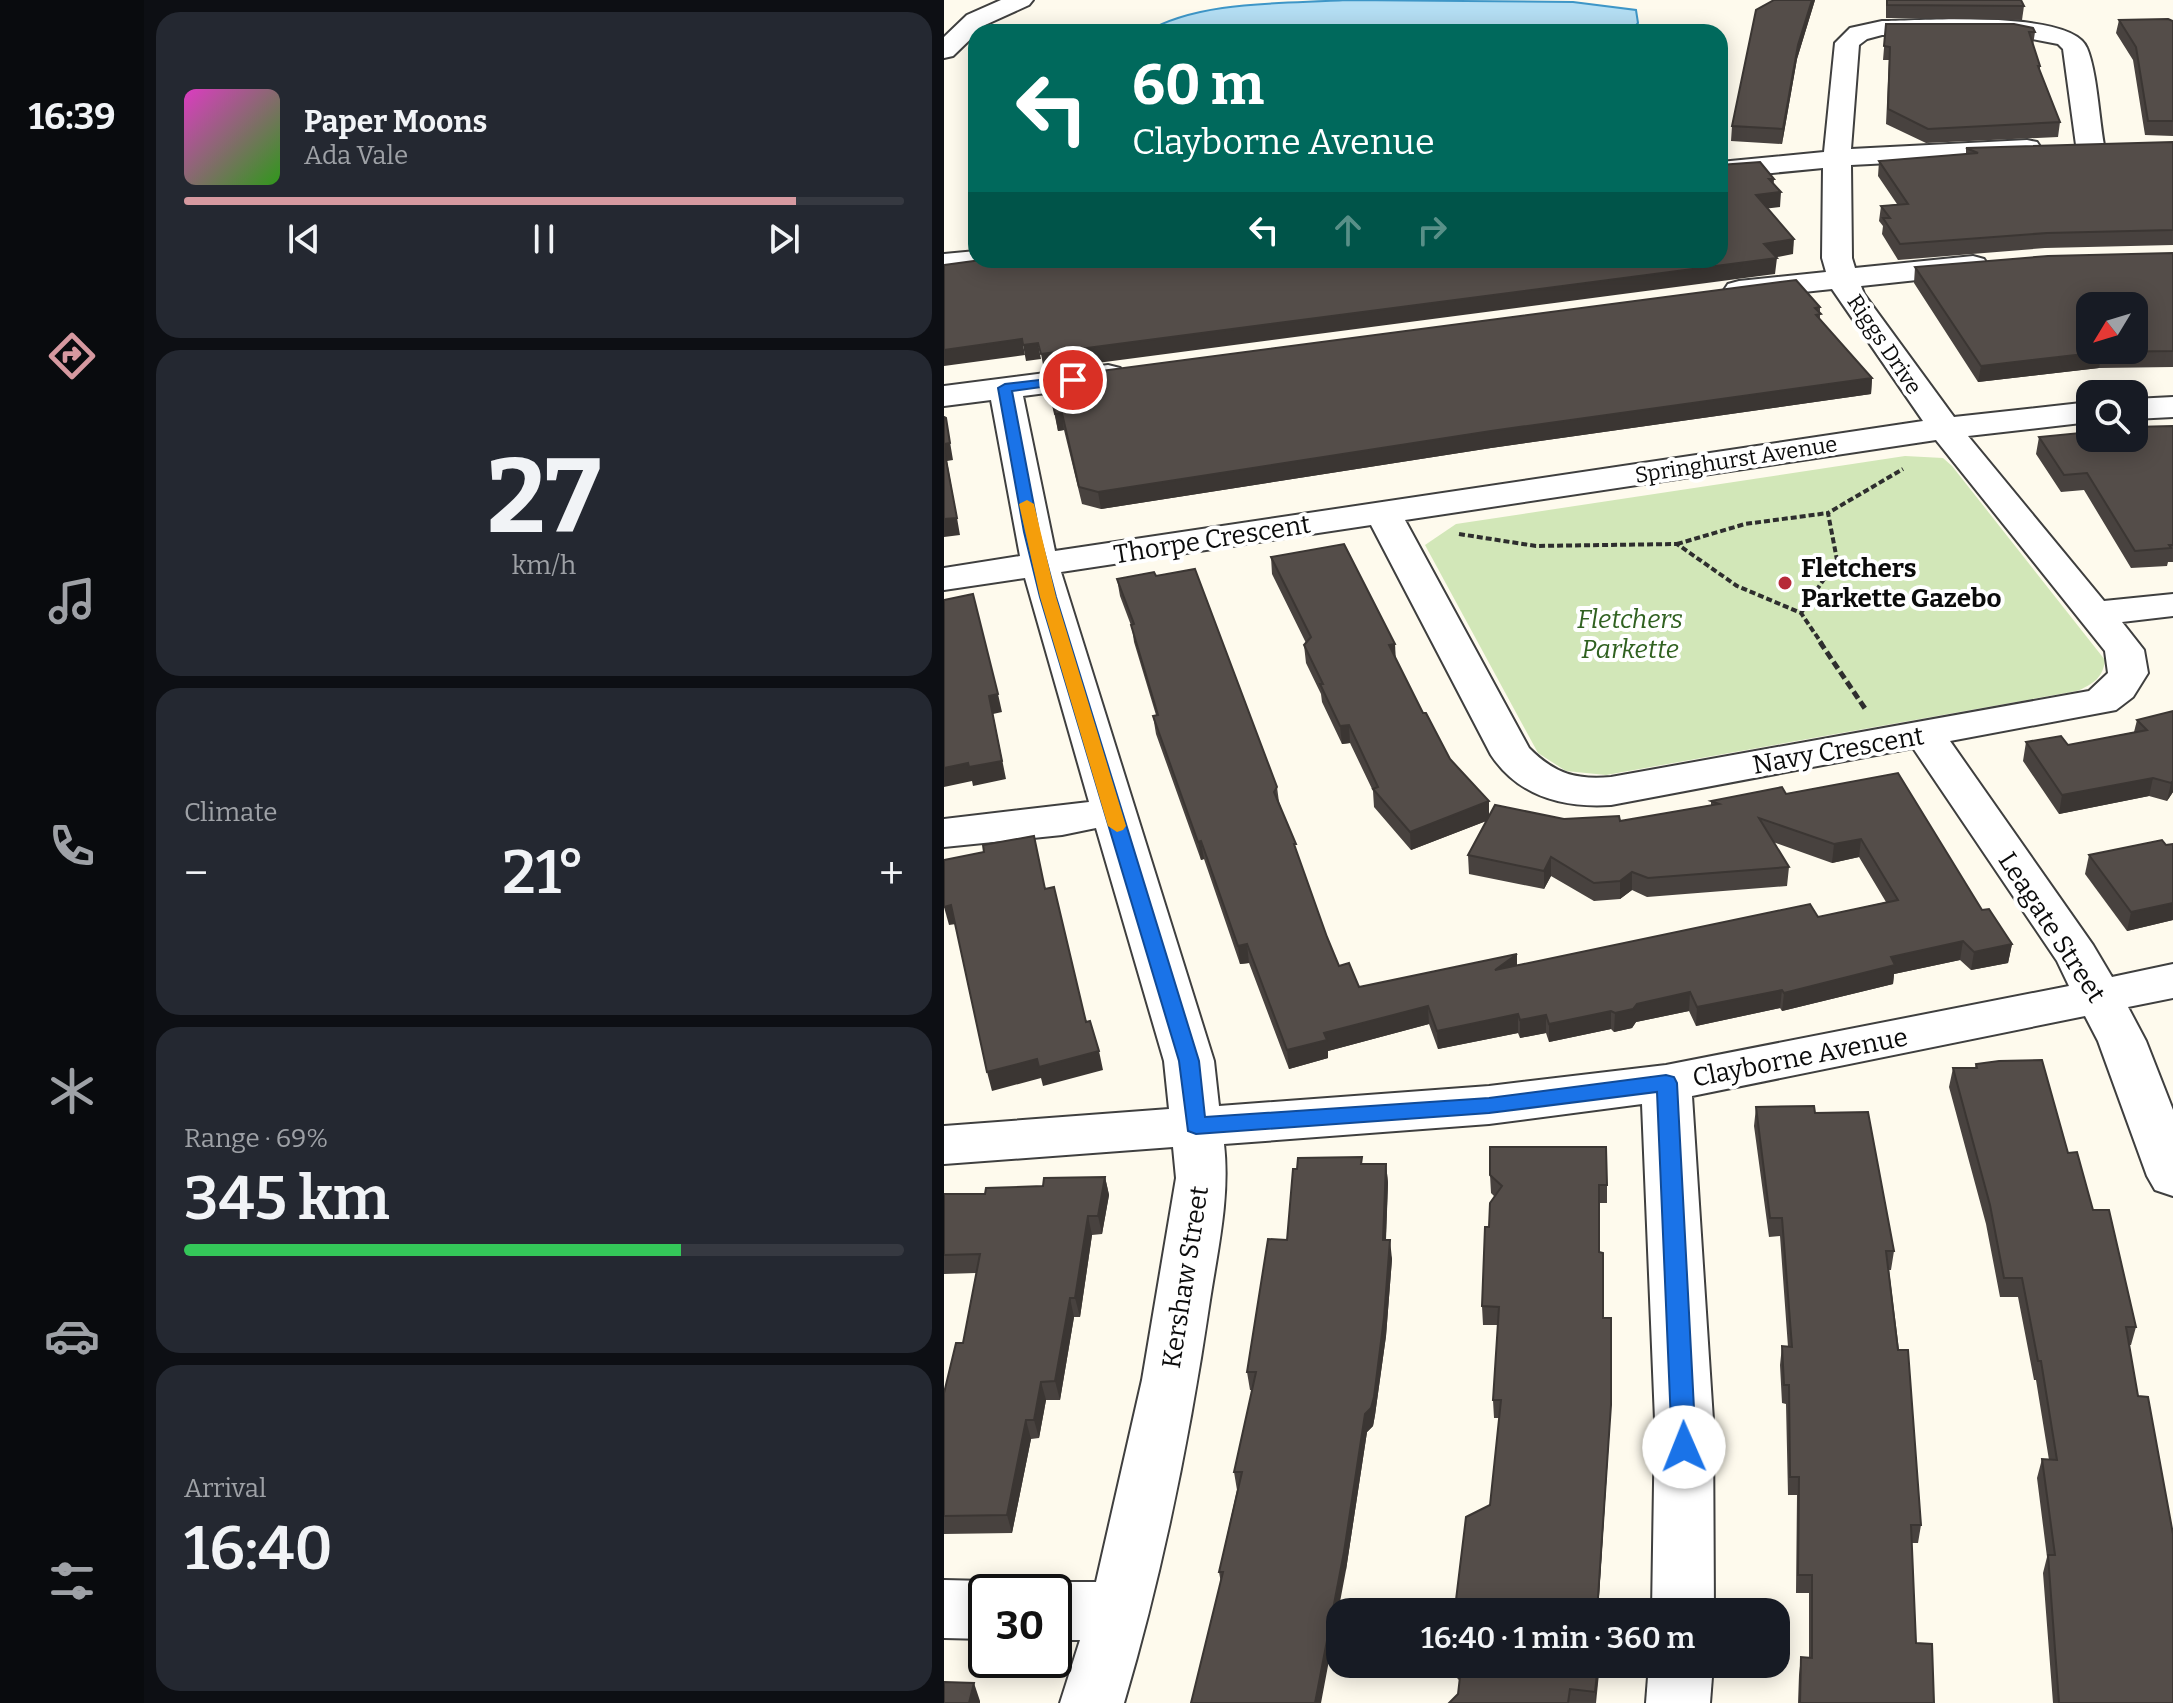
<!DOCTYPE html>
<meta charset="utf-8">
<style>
:root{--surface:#171b24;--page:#242831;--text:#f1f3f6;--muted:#9ea1a6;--line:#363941;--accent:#d699a0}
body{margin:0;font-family:Bitter,serif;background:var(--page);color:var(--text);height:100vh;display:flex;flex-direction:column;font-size:30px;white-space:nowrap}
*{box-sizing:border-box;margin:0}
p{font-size:26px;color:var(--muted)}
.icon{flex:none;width:44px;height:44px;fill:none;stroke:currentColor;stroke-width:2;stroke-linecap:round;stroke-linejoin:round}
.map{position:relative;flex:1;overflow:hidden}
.sheet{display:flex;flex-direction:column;gap:12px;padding:12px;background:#0d0f14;width:800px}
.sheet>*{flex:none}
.top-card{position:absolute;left:24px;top:24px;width:760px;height:244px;border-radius:24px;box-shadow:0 4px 20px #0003;background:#00695c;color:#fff;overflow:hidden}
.needle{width:52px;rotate:232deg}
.buttons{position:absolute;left:1132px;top:292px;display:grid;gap:16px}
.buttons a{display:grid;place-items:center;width:72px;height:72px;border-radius:16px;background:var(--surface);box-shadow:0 4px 20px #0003;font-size:40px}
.speed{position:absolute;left:24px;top:1574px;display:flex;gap:16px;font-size:40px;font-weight:700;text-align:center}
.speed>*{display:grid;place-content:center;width:104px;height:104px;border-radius:50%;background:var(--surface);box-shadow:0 4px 20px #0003;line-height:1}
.speed .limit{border:4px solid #111;border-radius:12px;background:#fff;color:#111}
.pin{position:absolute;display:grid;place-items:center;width:68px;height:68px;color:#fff;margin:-34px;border:4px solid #fff;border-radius:50%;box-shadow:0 2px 8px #0007}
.me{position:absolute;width:88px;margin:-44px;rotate:359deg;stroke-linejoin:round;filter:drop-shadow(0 0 6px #0008)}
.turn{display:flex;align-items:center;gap:28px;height:168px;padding:0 32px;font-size:36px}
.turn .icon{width:104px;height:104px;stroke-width:2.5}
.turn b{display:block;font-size:56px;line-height:68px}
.lanes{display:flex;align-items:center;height:76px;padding:0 32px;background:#0003;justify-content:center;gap:40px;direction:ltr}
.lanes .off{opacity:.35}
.big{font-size:60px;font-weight:600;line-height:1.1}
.sheet .card{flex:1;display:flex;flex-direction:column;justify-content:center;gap:12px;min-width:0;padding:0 28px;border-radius:24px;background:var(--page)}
.sheet .dial{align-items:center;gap:0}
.dial b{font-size:104px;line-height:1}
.song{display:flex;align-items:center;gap:24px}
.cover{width:96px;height:96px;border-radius:12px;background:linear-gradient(135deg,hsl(310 70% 55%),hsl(110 70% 35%))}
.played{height:8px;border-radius:4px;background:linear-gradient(90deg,var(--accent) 85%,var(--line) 85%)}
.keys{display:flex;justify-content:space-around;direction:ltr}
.heat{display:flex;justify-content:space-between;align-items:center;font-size:44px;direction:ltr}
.charge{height:12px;border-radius:6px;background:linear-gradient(90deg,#34c759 69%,var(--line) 0)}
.trip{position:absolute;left:382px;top:1598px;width:464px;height:80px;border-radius:24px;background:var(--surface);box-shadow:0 4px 20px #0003;font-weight:600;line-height:80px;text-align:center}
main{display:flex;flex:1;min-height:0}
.dock{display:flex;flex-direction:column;width:144px;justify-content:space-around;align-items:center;background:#090b0e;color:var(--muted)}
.dock .icon{width:56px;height:56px}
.dock .active{color:var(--accent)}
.dock b{font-size:36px;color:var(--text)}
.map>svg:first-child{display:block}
.green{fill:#d2e7b8}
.water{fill:#b4def3;stroke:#3e96c7;stroke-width:2}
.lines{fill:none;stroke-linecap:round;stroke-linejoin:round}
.minor-casing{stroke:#3f3f3f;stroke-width:4}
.path-far1{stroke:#2e2e2e;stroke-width:4;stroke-dasharray:6 3;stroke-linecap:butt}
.path{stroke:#2e2e2e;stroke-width:5;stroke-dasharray:8 4;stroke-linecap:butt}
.minor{fill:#fff;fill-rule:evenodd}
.wall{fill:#48423f}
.shaded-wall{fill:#3b3633}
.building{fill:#544d49;stroke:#3b3633;stroke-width:2;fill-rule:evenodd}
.route{fill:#1a73e8;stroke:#114b97;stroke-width:2}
.slow{fill:#f59e0b}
.poi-dot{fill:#b62b38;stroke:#fff;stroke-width:3}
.labels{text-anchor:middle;stroke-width:8;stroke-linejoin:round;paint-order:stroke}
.far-street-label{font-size:22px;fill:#0c0c0c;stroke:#fff}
.street-label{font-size:26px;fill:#0c0c0c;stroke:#fff}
.poi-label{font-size:26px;font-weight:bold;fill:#0c0c0c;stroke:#fff;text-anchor:start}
.park-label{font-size:26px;font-style:italic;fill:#306120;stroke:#fff}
</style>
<main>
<nav class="dock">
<b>16:39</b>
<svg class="icon active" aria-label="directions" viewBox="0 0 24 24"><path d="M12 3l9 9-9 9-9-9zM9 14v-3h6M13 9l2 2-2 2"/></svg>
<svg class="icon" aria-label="music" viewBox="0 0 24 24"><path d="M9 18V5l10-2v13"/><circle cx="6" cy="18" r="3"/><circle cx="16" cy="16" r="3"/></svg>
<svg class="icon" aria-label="phone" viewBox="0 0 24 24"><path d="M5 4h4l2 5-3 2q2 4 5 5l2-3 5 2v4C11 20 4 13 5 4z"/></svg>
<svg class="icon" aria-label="climate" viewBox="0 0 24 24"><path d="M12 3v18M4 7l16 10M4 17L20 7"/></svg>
<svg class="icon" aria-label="car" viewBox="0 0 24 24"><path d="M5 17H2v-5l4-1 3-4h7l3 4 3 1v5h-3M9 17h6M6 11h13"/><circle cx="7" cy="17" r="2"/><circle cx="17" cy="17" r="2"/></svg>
<svg class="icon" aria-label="filters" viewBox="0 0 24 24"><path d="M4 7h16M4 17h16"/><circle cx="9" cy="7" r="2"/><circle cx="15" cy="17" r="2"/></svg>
</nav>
<section class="sheet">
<div class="card">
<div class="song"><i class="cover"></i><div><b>Paper Moons</b><p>Ada Vale</p></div></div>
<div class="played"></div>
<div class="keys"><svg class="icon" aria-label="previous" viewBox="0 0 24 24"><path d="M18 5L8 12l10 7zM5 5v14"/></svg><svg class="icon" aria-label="pause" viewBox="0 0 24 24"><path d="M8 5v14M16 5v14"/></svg><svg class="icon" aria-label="next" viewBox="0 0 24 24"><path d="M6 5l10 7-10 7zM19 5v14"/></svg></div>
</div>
<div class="card dial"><b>27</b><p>km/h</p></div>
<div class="card"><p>Climate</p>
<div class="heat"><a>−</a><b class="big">21°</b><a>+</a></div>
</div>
<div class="card"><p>Range · 69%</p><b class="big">345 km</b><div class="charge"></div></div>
<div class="card"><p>Arrival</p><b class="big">16:40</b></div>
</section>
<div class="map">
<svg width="1229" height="1703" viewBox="0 0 1229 1703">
<rect width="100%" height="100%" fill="#fefaed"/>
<path class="green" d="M961,456L999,458L1008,466L1161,660C1159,678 1149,684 1133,691L662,775L622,771L594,753L481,545L512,524Z"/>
<path class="water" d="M402,0L629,2L692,10L694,23L686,32H202C256,0 338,4 402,0Z"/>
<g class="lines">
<defs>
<g id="minor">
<path d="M57,0H89L85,5L41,25L9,56L0,58V37L23,15Z"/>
<path d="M938,21C976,21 1128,9 1143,48C1153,72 1155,118 1160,145L1156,151H1136L1132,145L1119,49L1114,44L1068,35H938L923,39L915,45L907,149L1083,140L1093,142L1097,148L1093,154L1083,156L907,165L908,258L911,268L1029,256L1040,259L1044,265L1040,271L1029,274L917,286L920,294L1010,417L1146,402V422L1024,436L1160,601L1229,594V616L1178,622L1200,650L1204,673L1189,697L1172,710L1006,741L1149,945L1168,977L1229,964V998L1184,1007L1202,1041L1229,1110V1196L1211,1190L1203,1176L1154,1041L1141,1016L748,1096L769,1420L770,1612H708L711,1420L698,1104L545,1124L280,1144C286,1196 274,1248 266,1300C246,1436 219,1571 180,1703H116L136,1640H110V1592H87L110,1582H152L198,1380L232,1178L229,1147L0,1164V1126L225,1109L220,1061L152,828L118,835L0,847V819L145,802L81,578L0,590V568L76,556L47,400L0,406V386L164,365L176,368L180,375L176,382L164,385L79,396L111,551L979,421L888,289L795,299L784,296L780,290L784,284L795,281L882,272L878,258L879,168L776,178V162L880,152L891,43L906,28ZM992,440L1161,651L1164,673L1145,691L667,777C632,780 611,774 585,748L461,520ZM427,525L547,755C575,797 620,808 667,805L969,748L1113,961L1125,986L722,1065L545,1086L275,1106L270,1061L117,572Z"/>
<path d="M32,251V260H47L43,266L0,272V254Z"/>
<path d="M1229,397V417L1190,419V399Z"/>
<path d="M0,1580L42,1581L64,1590L65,1592H42V1639L0,1638Z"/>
<path d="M705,1664H769L766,1703H702Z"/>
</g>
</defs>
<use href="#minor" class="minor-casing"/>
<g class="path-far1">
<path d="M515,534L592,546L733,544L793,586L857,613L878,644"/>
<path d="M733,544L801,524L884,513"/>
<path d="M857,613L893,560L884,513L959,469"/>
</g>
<path class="path" d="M876,642L922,710"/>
<use href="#minor" class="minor"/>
</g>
<g class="wall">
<path d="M830,0H871L853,59L838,144L787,141L788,126Z"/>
<path d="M942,0H1077L1080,6L1078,20L942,18Z"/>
<path d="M1175,20L1229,21V136L1201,135L1189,60L1172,33Z"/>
<path d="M942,24L1091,32L1089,45L1096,66V71L1116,122L1114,137L982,143L942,124L945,60H939Z"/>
<path d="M1229,142V245L1101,248L954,260L938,234L939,226L935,221L937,206L953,204L934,176L935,161L1022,154V148Z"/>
<path d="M1229,253V367L1155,368L1034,382L970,283L971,267Z"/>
<path d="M876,307V320L928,378L927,394L547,448L157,509L138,504L120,430L114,431L103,378Z"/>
<path d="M1229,426V562H1224L1223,566L1187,568L1140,490L1117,492L1092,454L1095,437Z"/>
<path d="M327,557L451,644V658L479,713L506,759L545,815L676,821L767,805V801L842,794L1038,910L1068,944L1064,963L1027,970L1016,960L950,974L949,984L838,1011L836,1008L752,1026L745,1011L692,1022L688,1028L670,1032L667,1029L605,1042L602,1033L576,1038L574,1033L494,1049L485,1024L384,1051V1058L345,1069L305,963L296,964L260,859L257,860L212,734L209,716L212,715L190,642L188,628L176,596L173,579L212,576L333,787L335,802L383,937L395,966L415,987L573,954V965L874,917L942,902L915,857L888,863L829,842L845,867L843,886L703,897L688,890L676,899L650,901L607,876L600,889L525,874L524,855L542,821L467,850L430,807L429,791L406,743L398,744L378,702L377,694L362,663L360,645L362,643L328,574Z"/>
<path d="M1229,711V792L1223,801L1205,796L1115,814L1079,761L1082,742L1124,745L1190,732L1193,720Z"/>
<path d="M1229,844V920L1183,931L1141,874L1145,855Z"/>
<path d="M1032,1064L1124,1153L1149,1210L1192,1327L1187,1345H1185L1229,1703H1109L1099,1573L1103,1557L1093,1478L1098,1459L1105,1460L1092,1380H1090L1074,1297H1056L1042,1224L1005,1087L1009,1068H1031Z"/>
<path d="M812,1107L871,1113L950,1251L947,1270H945L977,1525L974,1543H968L972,1643L990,1703H854L855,1675L857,1657L865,1658V1593H852L853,1495H844L842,1404L838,1403L836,1365L838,1346L844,1347L836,1236L825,1237L810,1126Z"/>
<path d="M418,1157V1164H442L444,1183L442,1240L448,1259L442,1336L431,1415L429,1426L423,1432L402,1570L277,1583L275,1572L293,1490L290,1472L308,1390H306L303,1372L343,1240Z"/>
<path d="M546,1175L663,1185V1203H655V1252L666,1424L654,1612H513L512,1600L546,1505L555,1418H550L549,1400L554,1325H539L538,1306L551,1197L547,1193Z"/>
<path d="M161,1177L165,1195L158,1234L148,1235L136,1317H130L116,1400H102L95,1438L87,1439L68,1533L0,1534V1393L19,1343L32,1273L0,1274V1194H41Z"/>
<path d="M512,1664H656L652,1703H505L514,1694L516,1681L513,1678Z"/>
</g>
<g class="shaded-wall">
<path d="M868,0H871L853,59L838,144L839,129L854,45Z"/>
<path d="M825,179H830L829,193L837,192L836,207L811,210L812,195Z"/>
<path d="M850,239L849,254L819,260L820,244Z"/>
<path d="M833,258L831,274L100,370L97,354Z"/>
<path d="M78,339L81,355L0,366V350Z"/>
<path d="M94,343L97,359L82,361L79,345Z"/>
<path d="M1158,352L1155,368L1034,382L1037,366Z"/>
<path d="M928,378L927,394L547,448L157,509L154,492L547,431Z"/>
<path d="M118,413L120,430L114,431L111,414Z"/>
<path d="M2,418L9,460L3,461L16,535L0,537V444Z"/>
<path d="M451,644L452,662L445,645Z"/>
<path d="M54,694L58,712L49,714L62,779L29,786L28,781L0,787V768L45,696Z"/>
<path d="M405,725L406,743L398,744L396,726Z"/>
<path d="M1209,778L1205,796L1115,814L1118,795Z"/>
<path d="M1229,781V792L1223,801L1227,783Z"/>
<path d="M545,801V820L467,850L466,832Z"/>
<path d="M917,839L915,857L888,863L890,844Z"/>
<path d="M257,841L260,859L257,860L254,842Z"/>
<path d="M607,857V876L600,889V871Z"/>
<path d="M688,872V890L676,899V881Z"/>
<path d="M1229,903V920L1183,931L1187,912Z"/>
<path d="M7,905L12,924L5,925L0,907Z"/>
<path d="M1019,941L1016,960L950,974L949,984L838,1011L840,993L947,957Z"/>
<path d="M303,944L305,963L296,964L294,946Z"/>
<path d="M1068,944L1064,963L1027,970L1030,952Z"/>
<path d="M573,954V973L551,970Z"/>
<path d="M838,990L836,1008L752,1026L753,1007Z"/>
<path d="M746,992L745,1011L692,1022L688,1028L670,1032L671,1013L693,1004Z"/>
<path d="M484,1006L485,1024L384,1051V1058L345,1069L343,1050L380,1033Z"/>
<path d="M667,1011V1029L605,1042V1024Z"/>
<path d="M574,1014V1033L494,1049L493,1031Z"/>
<path d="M602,1015V1033L576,1038V1020Z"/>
<path d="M155,1051L159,1070L99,1086L97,1078L48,1091L43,1072L93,1059Z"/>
<path d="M442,1164L444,1183L441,1259L439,1240Z"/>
<path d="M161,1177L165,1195L158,1234L154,1216Z"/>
<path d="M144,1216L148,1235L136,1317L131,1298Z"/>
<path d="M446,1240L448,1259L442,1336L431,1415L429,1426L423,1432L402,1570L377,1703H371Z"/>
<path d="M126,1298L130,1317L116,1400L111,1381Z"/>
<path d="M97,1382L102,1400L95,1438L90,1420Z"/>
<path d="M667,1405L654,1612H653Z"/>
<path d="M82,1420L87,1439L68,1533L63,1515Z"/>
<path d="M654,1664H656L651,1703V1692Z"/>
<path d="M30,1683L36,1701V1703H25Z"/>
</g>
<g class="building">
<path d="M830,0H868L854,45L839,129L788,126L812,10Z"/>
<path d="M943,0H1077L1080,6L943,5Z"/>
<path d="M1224,19L1229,21V121H1204L1192,47L1175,20Z"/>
<path d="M942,24H1070L1089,28L1091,32H1085L1096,66H1094L1116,122L984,129L944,109L946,47L940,46Z"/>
<path d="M1229,142V230L1103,233L956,244L939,218H946L937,206L964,204L935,161L1034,153L1022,148Z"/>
<path d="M816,162L830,179H825L837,192L812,195L850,239L820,244L833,258L97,354L94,343L79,345L78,339L0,350V265L37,260H776V165Z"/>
<path d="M32,196V222L29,197Z"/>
<path d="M1229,253V351L1158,352L1037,366L971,267L1104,256ZM1146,306H1190V350H1146Z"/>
<path d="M852,280L876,307L871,308L877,314L872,315L928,378L547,431L154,492L135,487L118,413L111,414L103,378Z"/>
<path d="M0,417L2,418L6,443L0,444Z"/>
<path d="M1229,426V545H1225L1227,548L1191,551L1143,473L1120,475L1095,437L1146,432V438H1190V427Z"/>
<path d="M0,449L13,518L0,519Z"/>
<path d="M400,544L451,644L445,645L479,713H482L506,759L545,801L466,832L429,789L434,787L405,725L396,726L376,684H379L360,645L367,637L327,557Z"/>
<path d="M251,569L333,787L330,792L352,844H350L383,937L395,966L405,963L415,987L573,954L551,970L866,904L874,917L954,900L917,839L890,844L815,818L845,867L704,878L688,872L676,881L650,883L607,857L600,871L524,855L551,805L620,819L675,816L676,821L775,804L767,801L838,787L842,794L954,773L1038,910L1045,909L1068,944L1030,952L1019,941L947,957L951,965L840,993L838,990L753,1007L746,992L693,1004L689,1009L671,1013L667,1011L605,1024L602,1015L576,1020L574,1014L493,1031L484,1006L380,1033L383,1040L343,1050L303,944L294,946L257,841L254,842L209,716L214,715L187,625L190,624L173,579L210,572L212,576Z"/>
<path d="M29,594L54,694L45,696L58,761L25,767L24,763L0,768V600Z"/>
<path d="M1229,711V781L1227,783L1209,778L1118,795L1082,742L1117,736L1124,745L1203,730L1193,720Z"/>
<path d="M90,836L101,889L110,887L142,1022L146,1021L155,1051L95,1067L93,1059L43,1072L7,905L0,907V860L40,852L39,845Z"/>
<path d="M1218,840L1222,845L1229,844V903L1187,912L1145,855Z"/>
<path d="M1098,1060L1124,1153L1133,1152L1149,1210H1165L1192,1327H1182L1194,1396L1204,1397L1229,1534V1703H1115L1104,1555H1111L1098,1459L1113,1460L1097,1361H1094L1078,1278H1060L1046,1205L1009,1068H1033L1032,1064L1055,1061Z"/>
<path d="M870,1106L871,1113L924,1112L950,1251H942L954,1350H964L977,1525H967L972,1643L988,1644L990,1703H856L857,1657L868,1658V1575H854L855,1477H846L845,1385H840L838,1346L848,1347L838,1218H826L812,1107Z"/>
<path d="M546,1147H662L663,1185H655V1252L659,1253V1318H667V1405L653,1612H520V1609L512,1600L522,1517L546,1505L557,1400H549L555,1307L538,1306L541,1227H545L546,1203L558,1186L546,1175Z"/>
<path d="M418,1157L417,1164H442L439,1240H446L440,1318L430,1397L427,1408L421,1414L400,1552L371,1703H247L279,1572H275L298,1472H290L312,1372H303L324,1239L343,1240L349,1169H353L354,1158Z"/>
<path d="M161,1177L154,1216H144L131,1298H126L111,1381L97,1382L90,1420H82L63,1515L0,1516V1393L12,1343H19L36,1254L0,1255V1194H41L42,1188L99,1186L100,1178Z"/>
<path d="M515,1664H654L651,1692L626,1689L624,1703H505L514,1694L517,1668Z"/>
<path d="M0,1682L30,1683L25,1703H0Z"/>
</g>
<path class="route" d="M129,376L134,377V382L68,391L95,532L112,597L255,1061L261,1117L545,1098L722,1075L730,1077L733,1083L752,1447L749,1455L740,1458L731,1455L728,1447L713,1092L545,1113L252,1134L244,1131L235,1061L96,597L80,532L54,388L61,384Z"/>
<path class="slow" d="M83,500L90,504L112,597L182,826L179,830L173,832L164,826L96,597L75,504Z"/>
<circle class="poi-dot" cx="841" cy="583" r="8"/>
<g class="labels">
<g class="far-street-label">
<text transform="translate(941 344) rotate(56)" y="8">Riggs Drive</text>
<text transform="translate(792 459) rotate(-9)" y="8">Springhurst Avenue</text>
</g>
<g class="street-label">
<text transform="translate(268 539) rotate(-9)" y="9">Thorpe Crescent</text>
<text transform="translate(894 750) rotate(-10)" y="9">Navy Crescent</text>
<text transform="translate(1108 927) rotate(57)" y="9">Leagate Street</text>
<text transform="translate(856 1057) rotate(-11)" y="9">Clayborne Avenue</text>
<text transform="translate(241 1277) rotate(-81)" y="9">Kershaw Street</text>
</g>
<g class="poi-label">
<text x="857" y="577">Fletchers<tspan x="857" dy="30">Parkette Gazebo</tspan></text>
</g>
<g class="park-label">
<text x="686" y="628">Fletchers<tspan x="686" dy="30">Parkette</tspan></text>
</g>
</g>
</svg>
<div class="buttons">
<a><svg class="needle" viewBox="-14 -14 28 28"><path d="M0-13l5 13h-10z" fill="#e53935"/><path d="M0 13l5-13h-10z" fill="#9ea1a6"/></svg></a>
<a><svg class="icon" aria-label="search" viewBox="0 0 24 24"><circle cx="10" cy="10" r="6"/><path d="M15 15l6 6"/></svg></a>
</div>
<div class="speed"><div class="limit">30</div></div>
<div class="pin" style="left:129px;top:380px;background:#d93025"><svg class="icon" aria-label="arrive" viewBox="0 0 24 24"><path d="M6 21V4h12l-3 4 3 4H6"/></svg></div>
<svg class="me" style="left:740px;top:1447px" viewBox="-20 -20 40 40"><circle r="19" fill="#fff"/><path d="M0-13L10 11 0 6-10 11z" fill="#1a73e8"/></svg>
<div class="trip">16:40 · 1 min · 360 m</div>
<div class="top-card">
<div class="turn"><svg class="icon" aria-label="left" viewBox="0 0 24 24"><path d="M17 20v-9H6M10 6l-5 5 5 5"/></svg><div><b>60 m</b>Clayborne Avenue</div></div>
<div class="lanes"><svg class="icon" aria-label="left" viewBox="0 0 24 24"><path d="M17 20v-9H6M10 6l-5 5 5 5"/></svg><svg class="icon off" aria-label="ahead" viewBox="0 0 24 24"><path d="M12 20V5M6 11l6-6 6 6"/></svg><svg class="icon off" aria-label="right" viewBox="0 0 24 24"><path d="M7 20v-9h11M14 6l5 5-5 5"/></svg></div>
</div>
</div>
</main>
